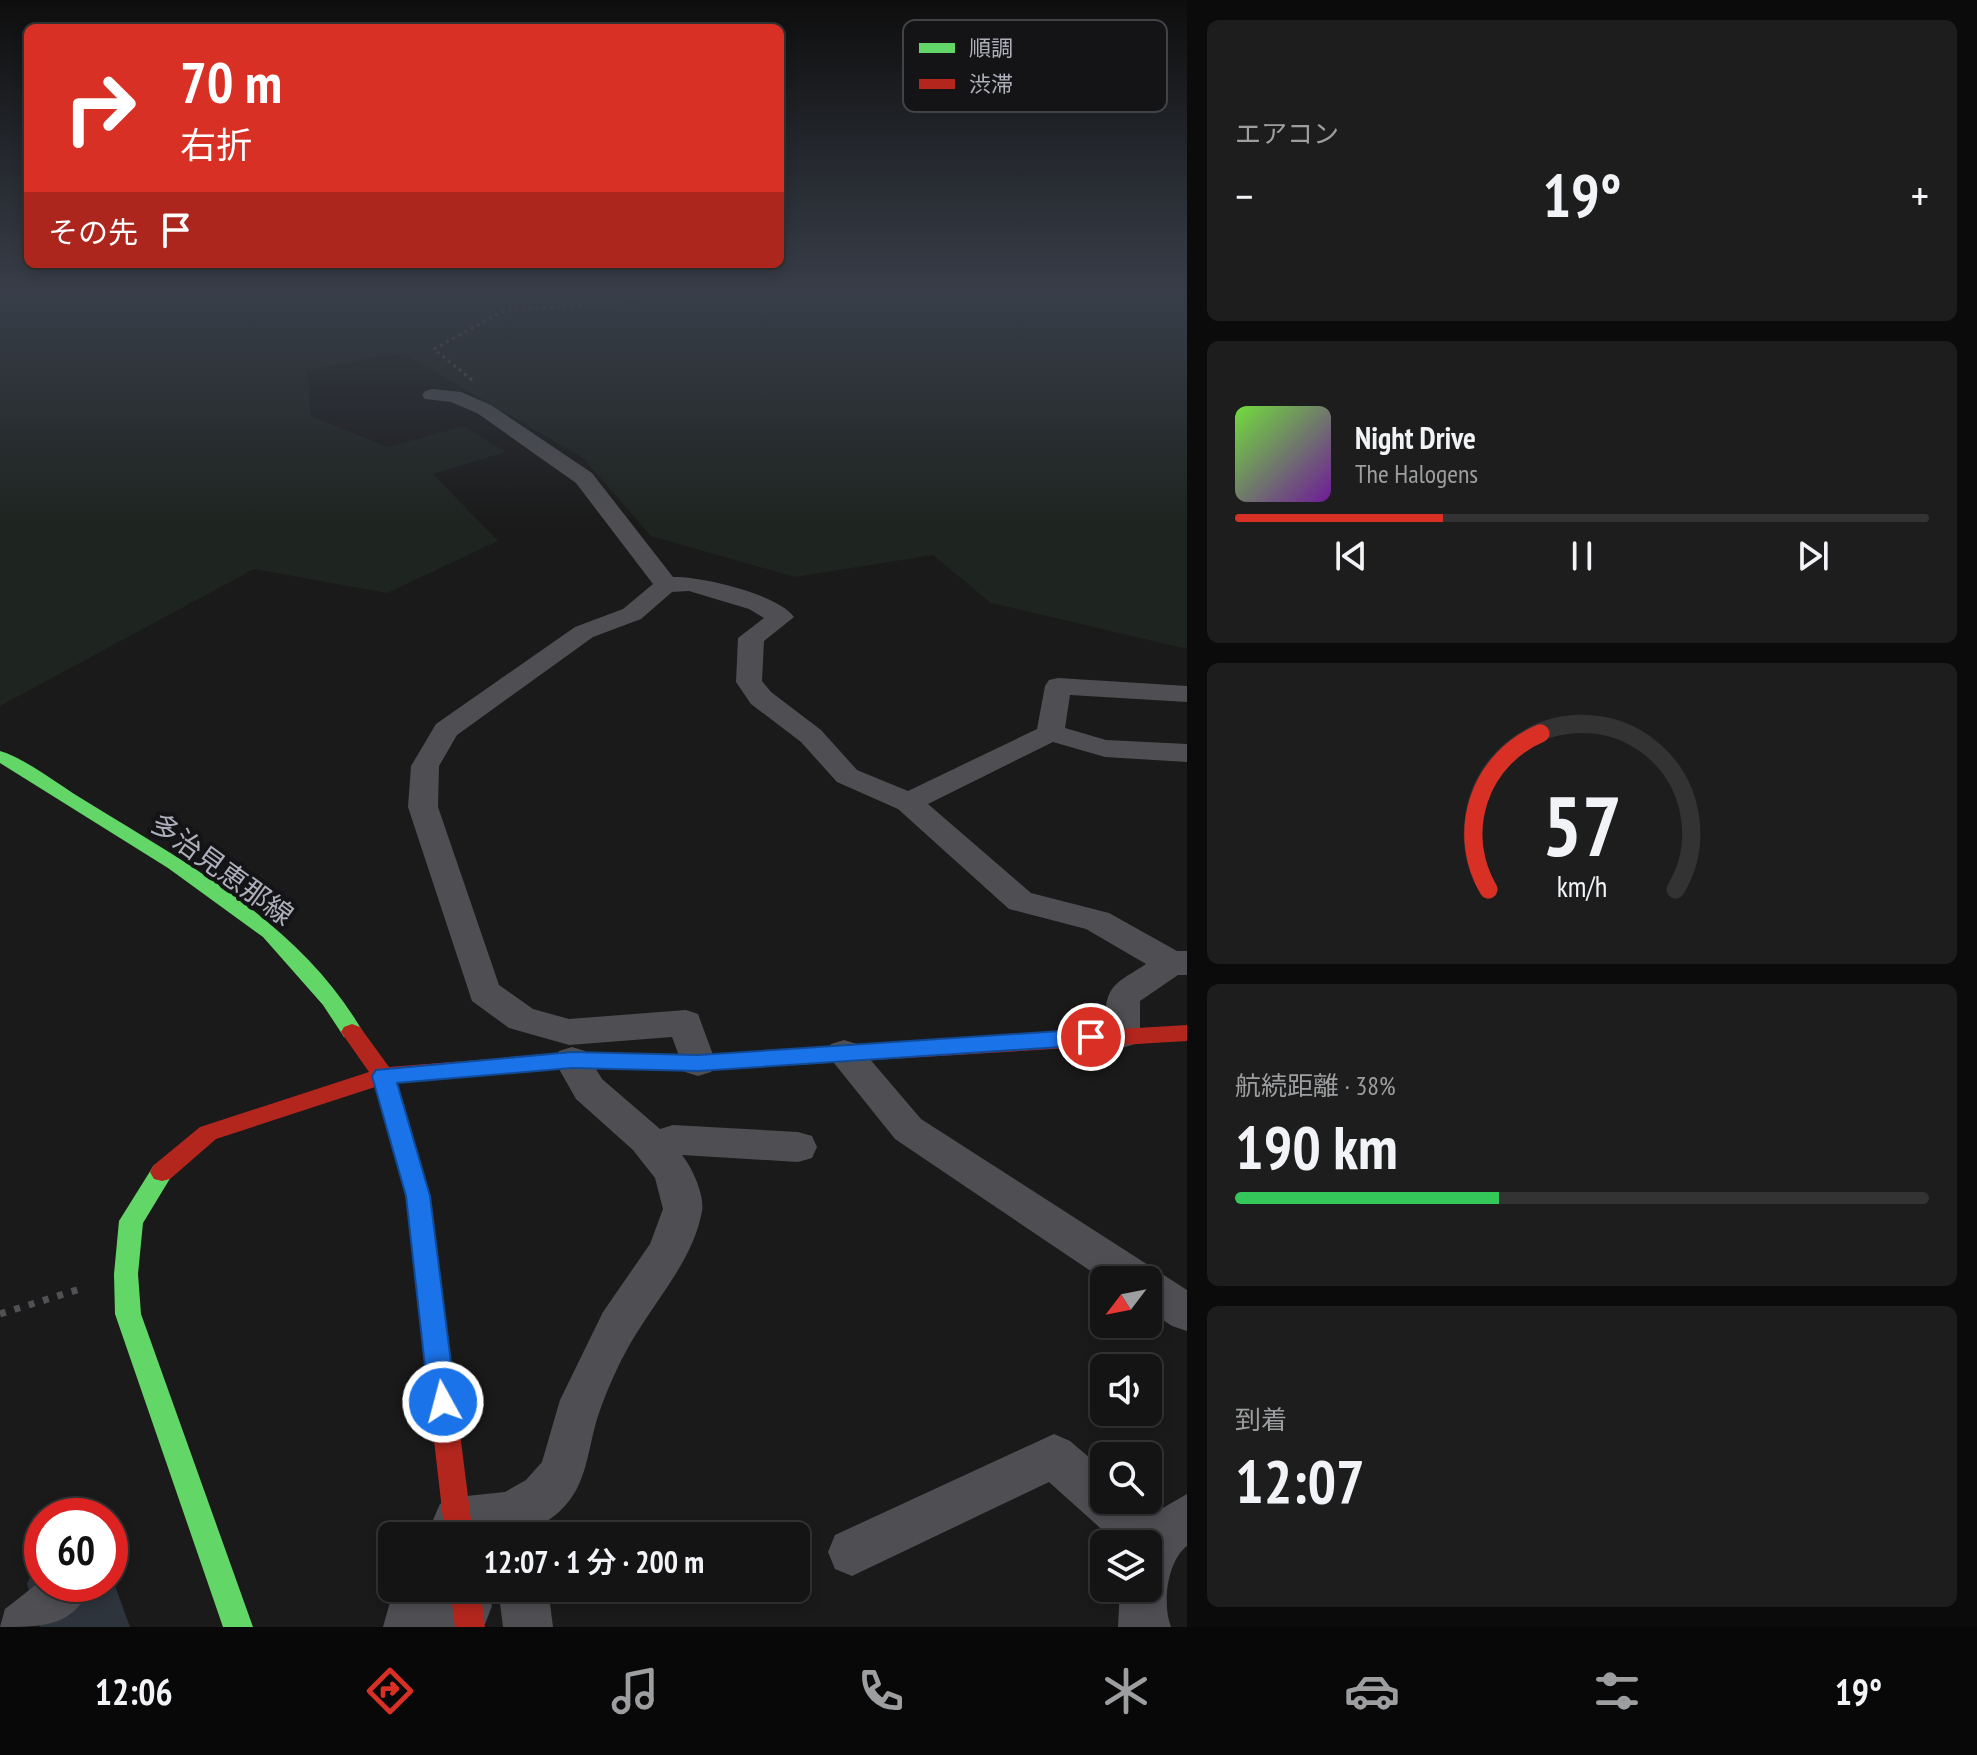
<!DOCTYPE html>
<html lang="ja">
<meta charset="utf-8">
<style>
:root{--surface:#141414;--page:#1d1d1d;--text:#f1f3f6;--muted:#9d9ea0;--line:#333334;--accent:#d93025}
body{margin:0;font-family:"PT Sans Narrow","Noto Sans JP",sans-serif;background:var(--page);color:var(--text);height:100vh;display:flex;flex-direction:column;font-size:30px;white-space:nowrap}
*{box-sizing:border-box;margin:0}
p{font-size:26px;color:var(--muted)}
.icon{flex:none;width:44px;height:44px;fill:none;stroke:currentColor;stroke-width:2;stroke-linecap:round;stroke-linejoin:round}
.map{position:relative;flex:1;overflow:hidden}
.drawer{display:flex;flex-direction:column;gap:20px;padding:20px;background:#0b0b0b;width:790px}
.drawer>*{flex:none}
.hud{position:absolute;left:24px;top:24px;width:760px;height:244px;border-radius:12px;box-shadow:0 4px 12px #0003,0 0 0 2px var(--line);background:#d93025;color:#fff;overflow:hidden}
.needle{width:52px;rotate:238deg}
.controls{position:absolute;left:1090px;top:1266px;display:grid;gap:16px}
.controls a{display:grid;place-items:center;width:72px;height:72px;border-radius:12px;background:var(--surface);box-shadow:0 4px 12px #0003,0 0 0 2px var(--line);font-size:40px}
.speed{position:absolute;left:24px;top:1498px;display:flex;gap:16px;font-size:40px;font-weight:700;text-align:center}
.speed>*{display:grid;place-content:center;width:104px;height:104px;border-radius:50%;background:var(--surface);box-shadow:0 4px 12px #0003,0 0 0 2px var(--line);line-height:1}
.speed .limit{border:12px solid #d22;background:#fff;color:#111}
.pin{position:absolute;display:grid;place-items:center;width:68px;height:68px;color:#fff;margin:-34px;border:4px solid #fff;border-radius:50%;box-shadow:0 2px 8px #0007}
.me{position:absolute;width:88px;margin:-44px;rotate:353deg;stroke-linejoin:round;filter:drop-shadow(0 0 6px #0008)}
.turn{display:flex;align-items:center;gap:28px;height:168px;padding:0 24px;font-size:36px}
.turn .icon{width:104px;height:104px;stroke-width:2.5}
.turn b{display:block;font-size:56px;line-height:68px}
.then{display:flex;align-items:center;height:76px;padding:0 24px;background:#0003;gap:16px;font-size:30px}
.big{font-size:60px;font-weight:600;line-height:1.1}
.drawer .widget{flex:1;display:flex;flex-direction:column;justify-content:center;gap:12px;min-width:0;padding:0 28px;border-radius:12px;background:var(--page)}
.drawer .dial{align-items:center;gap:0}
.dial svg{height:208px;overflow:visible;fill:none;stroke:var(--line);stroke-width:7;stroke-linecap:round;text-anchor:middle}
.dial text{fill:var(--text);stroke:none}
.song{display:flex;align-items:center;gap:24px}
.cover{width:96px;height:96px;border-radius:12px;background:linear-gradient(135deg,hsl(100 70% 55%),hsl(280 70% 35%))}
.played{height:8px;border-radius:4px;background:linear-gradient(90deg,var(--accent) 30%,var(--line) 30%)}
.keys{display:flex;justify-content:space-around;direction:ltr}
.heat{display:flex;justify-content:space-between;align-items:center;font-size:44px;direction:ltr}
.charge{height:12px;border-radius:6px;background:linear-gradient(90deg,#34c759 38%,var(--line) 0)}
.trip{position:absolute;left:378px;top:1522px;width:432px;height:80px;border-radius:12px;background:var(--surface);box-shadow:0 4px 12px #0003,0 0 0 2px var(--line);font-weight:600;line-height:80px;text-align:center}
.tab-bar{display:flex;height:128px;justify-content:space-around;align-items:center;background:#080808;color:var(--muted)}
.tab-bar .icon{width:56px;height:56px}
.tab-bar .active{color:var(--accent)}
.tab-bar b{font-size:36px;color:var(--text)}
main{display:flex;flex:1;min-height:0}
.map>svg:first-child{display:block}
.green{fill:#1e2420}
.lines{fill:none;stroke-linecap:round;stroke-linejoin:round}
.river{fill:#2e343c;fill-rule:evenodd}
.path-far1{stroke:#505154;stroke-width:3;stroke-dasharray:3 4;stroke-linecap:butt}
.path{stroke:#505154;stroke-width:7;stroke-dasharray:6 9;stroke-linecap:butt}
.street{fill:#4f4f53;fill-rule:evenodd}
.fast{fill:#63d668;fill-rule:evenodd}
.jam{fill:#b3261e;fill-rule:evenodd}
.route{fill:#1a73e8;stroke:#114b97;stroke-width:2}
.labels{text-anchor:middle;stroke-width:8;stroke-linejoin:round;paint-order:stroke}
.near-street-label{font-size:28px;fill:#adb0ba;stroke:#141416}
.key{fill:#141416;stroke:#424347;stroke-width:2}
.key-label{font-size:22px;fill:#adb0ba}
</style>
<main>
<div class="map">
<svg width="1187" height="1627" viewBox="0 0 1187 1627">
<rect width="100%" height="100%" fill="#1a1a1a"/>
<path class="green" d="M0,296H1187V649L991,603L933,555L795,577L651,536L582,457L402,353L307,371L311,416L388,447L463,426L506,452L433,474L498,541L387,593L254,569L0,706Z"/>
<g class="lines">
<path class="river" d="M42,1552V1584H110V1572L130,1627H40L27,1584Z"/>
<path class="path-far1" d="M472,380L434,349L505,310L611,304L635,296"/>
<path class="path" d="M0,1314L83,1288"/>
<g class="street">
<path d="M432,389L461,392L491,405L592,473L673,577C700,576 778,594 794,617L764,641L762,681L771,692L821,730L857,770L908,791L1037,729L1045,686L1049,680L1058,678L1187,686V702L1070,695L1065,728L1106,740L1187,744V762L1105,757L1053,742L928,804L1031,893L1109,913L1177,951H1187V975H1178L1140,1001V1035L1135,1044L1122,1048L1109,1044C1104,1035 1104,1029 1105,1018C1106,983 1119,982 1146,964L1086,929L1009,909L898,809L837,782L801,742L751,704L736,682L738,638L764,618L749,609L689,591L672,592L641,619L593,637L457,735L439,766L438,807L499,985L533,1009L569,1019L686,1010L698,1014L716,1063L711,1072L698,1076L685,1072L672,1037L569,1045L509,1028L472,1001L408,807L411,766L436,724L575,627L623,609L653,584L576,483L477,413L451,402L425,399L422,395L425,391Z"/>
<path d="M844,1040L857,1044L921,1119L1187,1290V1331L1172,1326L1148,1310V1280H1104L895,1139L826,1053L831,1044Z"/>
<path d="M572,1047L585,1051L602,1079L660,1129L673,1125L798,1132L812,1136L817,1147L812,1158L798,1162L682,1155C692,1167 705,1196 702,1211C694,1257 660,1295 636,1334C621,1358 607,1389 598,1416C587,1450 588,1484 561,1510C528,1542 482,1536 440,1536L433,1520L440,1504L457,1497L505,1492L526,1480L542,1462L560,1400L603,1312L650,1244L663,1209L655,1178L633,1150L576,1099L554,1060L559,1051Z"/>
<path d="M1054,1434L1070,1441L1104,1470V1500H1139L1154,1513L1187,1494V1546C1167,1561 1162,1604 1171,1627H1118L1120,1588H1148V1544H1118L1049,1482L852,1576L835,1569L828,1552L835,1535Z"/>
<path d="M42,1580V1584H79L85,1597C68,1627 38,1627 0,1627L5,1609Z"/>
<path d="M438,1588H485L492,1606L485,1624L476,1627H383L390,1602Z"/>
<path d="M498,1588H548L553,1627H503Z"/>
</g>
<g class="fast">
<path d="M0,751C23,757 62,787 84,800C186,863 301,924 363,1032L360,1037L352,1040L344,1037L323,1005L263,937L168,868L0,763Z"/>
<path d="M872,1044L880,1046L883,1052L880,1058L872,1060L698,1071L572,1068L503,1074L495,1072L492,1066L495,1060L503,1058L572,1052L698,1055Z"/>
<path d="M162,1163L170,1165L174,1172L143,1223L138,1274L141,1314L253,1627H223L115,1314L114,1274L119,1221L154,1165Z"/>
</g>
<g class="jam">
<path d="M352,1024L360,1027L389,1067L503,1058L511,1060L514,1066L511,1072L503,1074L396,1083L430,1196L473,1536H445L406,1196L375,1087L216,1139L170,1179L162,1181L154,1179L150,1172L154,1165L200,1127L369,1072L341,1032L344,1027Z"/>
<path d="M1187,1025V1041L872,1060L864,1058L861,1052L864,1046L872,1044Z"/>
<path d="M450,1588H480L485,1627H455Z"/>
</g>
</g>
<linearGradient id="sky" x2="0" y2="1"><stop stop-color="#0e0e0e"/><stop offset="0.56" stop-color="#383e49"/><stop offset="1" stop-color="#383e49" stop-opacity="0"/></linearGradient>
<rect width="1187" height="524" fill="url(#sky)"/>
<path class="route" d="M1091,1029L1099,1032L1102,1037L1099,1043L1091,1045L698,1071L572,1068L397,1083L430,1196L456,1402L452,1411L443,1415L433,1411L429,1402L406,1196L372,1076L376,1070L572,1052L698,1055Z"/>
<g class="labels">
<g class="near-street-label">
<text transform="translate(222 869) rotate(36)" y="10">多治見恵那線</text>
</g>
</g>
<rect x="903" y="20" width="264" height="92" rx="12" class="key"/>
<rect x="919" y="43" width="36" height="10" fill="#63d668"/>
<rect x="919" y="79" width="36" height="10" fill="#b3261e"/>
<g class="key-label">
<text x="969" y="56">順調</text>
<text x="969" y="92">渋滞</text>
</g>
</svg>
<div class="controls">
<a><svg class="needle" viewBox="-14 -14 28 28"><path d="M0-13l5 13h-10z" fill="#e53935"/><path d="M0 13l5-13h-10z" fill="#9d9ea0"/></svg></a>
<a><svg class="icon" aria-label="sound" viewBox="0 0 24 24"><path d="M4 9h4l5-4v14l-5-4H4zM17 9q2 3 0 6"/></svg></a>
<a><svg class="icon" aria-label="search" viewBox="0 0 24 24"><circle cx="10" cy="10" r="6"/><path d="M15 15l6 6"/></svg></a>
<a><svg class="icon" aria-label="layers" viewBox="0 0 24 24"><path d="M12 4l9 5-9 5-9-5zM3 14l9 5 9-5"/></svg></a>
</div>
<div class="speed"><div class="limit">60</div></div>
<div class="pin" style="left:1091px;top:1037px;background:#d93025"><svg class="icon" aria-label="arrive" viewBox="0 0 24 24"><path d="M6 21V4h12l-3 4 3 4H6"/></svg></div>
<svg class="me" style="left:443px;top:1402px" viewBox="-20 -20 40 40"><circle r="17" fill="#1a73e8" stroke="#fff" stroke-width="3"/><path d="M0-11L8 9 0 5-8 9z" fill="#fff"/></svg>
<div class="trip">12:07 · 1 分 · 200 m</div>
<div class="hud">
<div class="turn"><svg class="icon" aria-label="right" viewBox="0 0 24 24"><path d="M7 20v-9h11M14 6l5 5-5 5"/></svg><div><b>70 m</b>右折</div></div>
<div class="then">その先<svg class="icon" aria-label="arrive" viewBox="0 0 24 24"><path d="M6 21V4h12l-3 4 3 4H6"/></svg></div>
</div>
</div>
<section class="drawer">
<div class="widget"><p>エアコン</p>
<div class="heat"><a>−</a><b class="big">19°</b><a>+</a></div>
</div>
<div class="widget">
<div class="song"><i class="cover"></i><div><b>Night Drive</b><p>The Halogens</p></div></div>
<div class="played"></div>
<div class="keys"><svg class="icon" aria-label="previous" viewBox="0 0 24 24"><path d="M18 5L8 12l10 7zM5 5v14"/></svg><svg class="icon" aria-label="pause" viewBox="0 0 24 24"><path d="M8 5v14M16 5v14"/></svg><svg class="icon" aria-label="next" viewBox="0 0 24 24"><path d="M6 5l10 7-10 7zM19 5v14"/></svg></div>
</div>
<div class="widget dial"><svg viewBox="0 0 100 80">
<path d="M14 69A42 42 0 1 1 86 69"/>
<path d="M14 69A42 42 0 0 1 34 9" stroke="#d93025"/>
<text x="50" y="56" font-size="32" font-weight="700">57</text>
<text x="50" y="72" font-size="11">km/h</text>
</svg></div>
<div class="widget"><p>航続距離 · 38%</p><b class="big">190 km</b><div class="charge"></div></div>
<div class="widget"><p>到着</p><b class="big">12:07</b></div>
</section>
</main>
<nav class="tab-bar">
<b>12:06</b>
<svg class="icon active" aria-label="directions" viewBox="0 0 24 24"><path d="M12 3l9 9-9 9-9-9zM9 14v-3h6M13 9l2 2-2 2"/></svg>
<svg class="icon" aria-label="music" viewBox="0 0 24 24"><path d="M9 18V5l10-2v13"/><circle cx="6" cy="18" r="3"/><circle cx="16" cy="16" r="3"/></svg>
<svg class="icon" aria-label="phone" viewBox="0 0 24 24"><path d="M5 4h4l2 5-3 2q2 4 5 5l2-3 5 2v4C11 20 4 13 5 4z"/></svg>
<svg class="icon" aria-label="climate" viewBox="0 0 24 24"><path d="M12 3v18M4 7l16 10M4 17L20 7"/></svg>
<svg class="icon" aria-label="car" viewBox="0 0 24 24"><path d="M5 17H2v-5l4-1 3-4h7l3 4 3 1v5h-3M9 17h6M6 11h13"/><circle cx="7" cy="17" r="2"/><circle cx="17" cy="17" r="2"/></svg>
<svg class="icon" aria-label="filters" viewBox="0 0 24 24"><path d="M4 7h16M4 17h16"/><circle cx="9" cy="7" r="2"/><circle cx="15" cy="17" r="2"/></svg>
<b>19°</b>
</nav>
